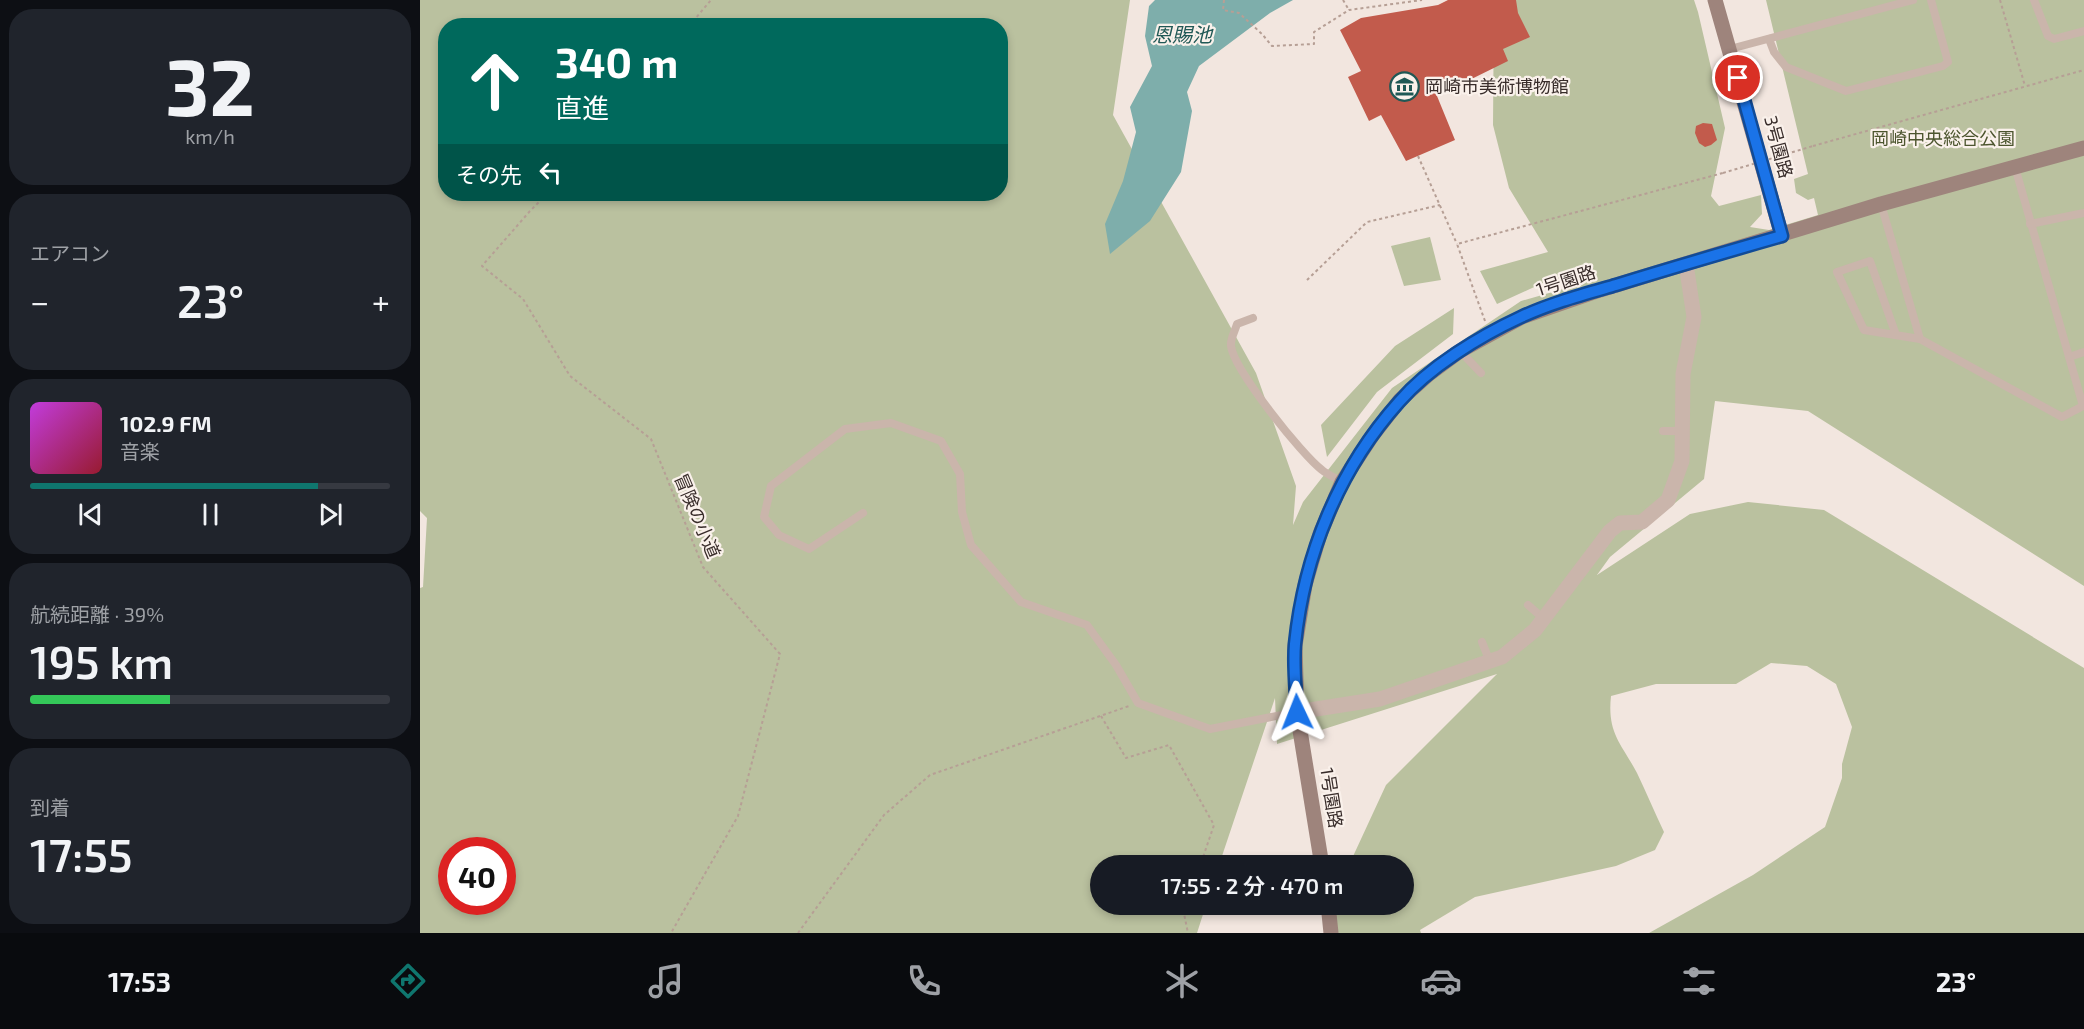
<!DOCTYPE html>
<html lang="ja">
<meta charset="utf-8">
<style>
:root{--surface:#171b24;--page:#20242c;--text:#f1f3f6;--muted:#9ea1a6;--line:#363941;--accent:#0f766e}
body{margin:0;font-family:"Exo 2","Noto Sans JP",sans-serif;background:var(--page);color:var(--text);height:100vh;display:flex;flex-direction:column;font-size:22px;white-space:nowrap}
*{box-sizing:border-box;margin:0}
p{font-size:20px;color:var(--muted)}
.icon{flex:none;width:33px;height:33px;fill:none;stroke:currentColor;stroke-width:2;stroke-linecap:round;stroke-linejoin:round}
.map{position:relative;flex:1;overflow:hidden}
.drawer{display:flex;flex-direction:column;gap:9px;padding:9px;background:#0d0f14;width:420px}
.drawer>*{flex:none}
.hud{position:absolute;left:18px;top:18px;width:570px;height:183px;border-radius:24px;box-shadow:0 3px 9px #0003;background:#00695c;color:#fff;overflow:hidden}
.speed{position:absolute;left:18px;top:837px;display:flex;gap:12px;font-size:30px;font-weight:700;text-align:center}
.speed>*{display:grid;place-content:center;width:78px;height:78px;border-radius:50%;background:var(--surface);box-shadow:0 3px 9px #0003;line-height:1}
.speed .limit{border:9px solid #d22;background:#fff;color:#111}
.pin{position:absolute;display:grid;place-items:center;width:51px;height:51px;color:#fff;margin:-26px;border:3px solid #fff;border-radius:50%;box-shadow:0 2px 6px #0007}
.me{position:absolute;width:66px;margin:-33px;rotate:358deg;stroke-linejoin:round;filter:drop-shadow(0 0 4px #0008)}
.turn{display:flex;align-items:center;gap:21px;height:126px;padding:0 18px;font-size:27px}
.turn .icon{width:78px;height:78px;stroke-width:2.5}
.turn b{display:block;font-size:42px;line-height:51px}
.then{display:flex;align-items:center;height:57px;padding:0 18px;background:#0003;gap:12px;font-size:22px}
.big{font-size:45px;font-weight:600;line-height:1.1}
.drawer .card{flex:1;display:flex;flex-direction:column;justify-content:center;gap:9px;min-width:0;padding:0 21px;border-radius:24px;background:var(--page)}
.drawer .dial{align-items:center;gap:0}
.dial b{font-size:78px;line-height:1}
.song{display:flex;align-items:center;gap:18px}
.cover{width:72px;height:72px;border-radius:9px;background:linear-gradient(135deg,hsl(290 70% 55%),hsl(350 70% 35%))}
.played{height:6px;border-radius:3px;background:linear-gradient(90deg,var(--accent) 80%,var(--line) 80%)}
.keys{display:flex;justify-content:space-around;direction:ltr}
.heat{display:flex;justify-content:space-between;align-items:center;font-size:33px;direction:ltr}
.charge{height:9px;border-radius:4px;background:linear-gradient(90deg,#34c759 39%,var(--line) 0)}
.trip{position:absolute;left:670px;top:855px;width:324px;height:60px;border-radius:30px;background:var(--surface);box-shadow:0 3px 9px #0003;font-weight:600;line-height:60px;text-align:center}
.tab-bar{display:flex;height:96px;justify-content:space-around;align-items:center;background:#090b0e;color:var(--muted)}
.tab-bar .icon{width:42px;height:42px}
.tab-bar .on{color:var(--accent)}
.tab-bar b{font-size:27px;color:var(--text)}
main{display:flex;flex:1;min-height:0}
.map>svg:first-child{display:block}
.green{fill:#bac19f;fill-rule:evenodd}
.water{fill:#7eaeab}
.building{fill:#c25b4c}
.lines{fill:none;stroke-linecap:round;stroke-linejoin:round}
.path{stroke:#b69f95;stroke-width:2;stroke-dasharray:3 3;stroke-linecap:butt}
.lane{stroke:#cab5ab;stroke-width:8}
.street{stroke:#cab5ab;stroke-width:15}
.secondary{stroke:#9e847c;stroke-width:15}
.path-bridge{stroke:#b69f95;stroke-width:2;stroke-dasharray:3 3;stroke-linecap:butt}
.route-casing{stroke:#114b97;stroke-width:15}
.route{stroke:#1a73e8;stroke-width:10}
.labels{text-anchor:middle;stroke-width:4.5;stroke-linejoin:round;paint-order:stroke}
.poi-label{font-size:18px;fill:#382c2a;stroke:#faf1eb;text-anchor:start}
.park-label{font-size:18px;fill:#4c552e;stroke:#faf1eb}
.street-label{font-size:18px;fill:#382c2a;stroke:#faf1eb}
.water-label{font-size:20px;font-style:italic;fill:#205855;stroke:#faf1eb}
</style>
<main>
<section class="drawer">
<div class="card dial"><b>32</b><p>km/h</p></div>
<div class="card"><p>エアコン</p>
<div class="heat"><a>−</a><b class="big">23°</b><a>+</a></div>
</div>
<div class="card">
<div class="song"><i class="cover"></i><div><b>102.9 FM</b><p>音楽</p></div></div>
<div class="played"></div>
<div class="keys"><svg class="icon" aria-label="previous" viewBox="0 0 24 24"><path d="M18 5L8 12l10 7zM5 5v14"/></svg><svg class="icon" aria-label="pause" viewBox="0 0 24 24"><path d="M8 5v14M16 5v14"/></svg><svg class="icon" aria-label="next" viewBox="0 0 24 24"><path d="M6 5l10 7-10 7zM19 5v14"/></svg></div>
</div>
<div class="card"><p>航続距離 · 39%</p><b class="big">195 km</b><div class="charge"></div></div>
<div class="card"><p>到着</p><b class="big">17:55</b></div>
</section>
<div class="map">
<svg width="1664" height="933" viewBox="0 0 1664 933">
<rect width="100%" height="100%" fill="#f2e6df"/>
<g class="green">
<path d="M0,0H710L693,115L836,373L876,486L873,525L883,502L972,388L1101,301L1150,287L1144,278L1125,282L1077,304L1060,271L1128,252L1089,188L1073,125L1074,0H1274L1278,12L1305,128L1291,196L1299,206L1341,195L1342,214L1330,227L1349,230L1398,215L1394,198L1388,200L1376,193L1374,179L1388,174L1346,0H1664V586L1388,411L1295,401L1284,479L1190,557L1177,575L1270,514L1328,502L1404,510L1664,668V933H1229L1333,875L1405,827L1422,778V764L1432,727L1416,684L1387,666L1351,663L1316,684H1236L1191,696C1187,733 1201,743 1217,773C1226,792 1235,813 1244,832L1235,850L1196,866L1055,897L1000,930L1001,933H910L913,905L984,904V866L929,865L966,785L1077,674L857,744L855,698L799,865L681,866V904L786,905L777,933H0V588L3,587L7,518L0,511ZM26,26H580V194H26ZM32,850H82V902H32Z"/>
<path d="M1010,237L1021,280L984,286L971,246Z"/>
<path d="M1034,308L1033,334L957,392L907,457L901,425L975,346Z"/>
</g>
<path class="water" d="M735,0H873L850,13L779,66L767,92L772,111L761,172L730,221L690,254L685,224L703,181L716,132L710,107L732,66L725,36L729,6Z"/>
<g class="building">
<path d="M1028,0H1096L1098,13L1110,37L1083,49L1088,61L1017,96L1035,140L986,161L961,115L949,121L928,77L941,71L920,30L941,18L1018,5Z"/>
<path d="M1283,123L1292,124L1297,140L1291,145L1285,147L1279,143L1275,133L1276,126Z"/>
</g>
<g class="lines">
<g class="path">
<path d="M804,0L803,10L819,13L842,34L852,46L894,44V32L929,10L1002,0"/>
<path d="M923,0L929,10"/>
<path d="M1580,0L1605,86"/>
<path d="M269,26L291,0"/>
<path d="M1393,146L1664,70"/>
<path d="M998,156L1037,244"/>
<path d="M127,194L110,211L62,266L103,299L150,376L231,439L283,567L360,654L318,816L251,933"/>
<path d="M887,280L947,222L1020,205"/>
<path d="M1065,321L1037,244L1303,173"/>
<path d="M681,716L706,758L749,745L794,825L780,866"/>
<path d="M762,904L768,933"/>
<path d="M378,933L464,815L510,775L709,706"/>
</g>
<g class="lane">
<path d="M1614,0L1628,36L1634,39L1664,31"/>
<path d="M1349,39L1354,52L1366,67L1426,91L1523,66L1528,62L1511,0"/>
<path d="M1310,49L1493,0"/>
<path d="M1461,204L1500,339L1642,417L1663,406L1595,167"/>
<path d="M1610,224L1664,213"/>
<path d="M833,318L817,324C815,331 810,339 811,346C814,370 882,455 902,470C908,475 916,478 922,482"/>
<path d="M1476,335L1450,261L1417,272L1444,330L1500,339"/>
<path d="M1040,351L1061,373"/>
<path d="M1649,357L1664,352"/>
<path d="M1243,431H1263"/>
<path d="M443,513L389,549L359,535L344,517L351,486L425,429L471,423L521,441L540,474L542,512L551,545L601,602L667,625L696,665L718,703L790,729L877,712"/>
<path d="M1108,605L1124,619"/>
<path d="M1062,642L1070,662"/>
</g>
<path class="street" d="M877,712L960,699L1082,657L1115,630L1190,531L1200,523L1222,522L1248,500L1262,461L1263,374L1274,317L1266,264"/>
<g class="secondary">
<path d="M1295,0L1362,236"/>
<path d="M902,866L877,712L875,646L885,585L900,534L922,482L952,436L980,400L1009,374L1040,351L1102,317L1180,290L1461,204L1664,148"/>
<path d="M908,904L911,933"/>
</g>
<path class="path-bridge" d="M1303,173L1393,146"/>
</g>
<g class="lines">
<defs>
<path id="route" d="M877,712C876,690 873,666 875,644C884,555 919,469 979,402C1009,367 1060,336 1101,317C1131,303 1165,294 1196,285C1251,268 1306,252 1362,236L1318,78"/>
</defs>
<use href="#route" class="route-casing"/>
<use href="#route" class="route"/>
</g>
<defs>
<symbol id="museum-ring" viewBox="-11 -11 22 22"><circle r="9.5" fill="#faf1eb" stroke="#205855" stroke-width="1.5"/><path d="M0-6L6-3V-2H-6V-3ZM-5-1h2V3h-2ZM-1-1h2V3h-2ZM3-1h2V3H3ZM-6 4H6V6H-6Z" fill="#205855"/></symbol>
</defs>
<g fill-rule="evenodd">
<use href="#museum-ring" x="968" y="70" width="33" height="33"/>
</g>
<g class="labels">
<g class="poi-label">
<text x="1005" y="93">岡崎市美術博物館</text>
</g>
<g class="park-label">
<text x="1523" y="145">岡崎中央総合公園</text>
</g>
<g class="street-label">
<text transform="translate(1358 147) rotate(75)" y="6">3号園路</text>
<text transform="translate(1146 281) rotate(-18)" y="6">1号園路</text>
<text transform="translate(277 516) rotate(67)" y="6">冒険の小道</text>
<text transform="translate(911 798) rotate(81)" y="6">1号園路</text>
</g>
<g class="water-label">
<text x="762" y="42">恩賜池</text>
</g>
</g>
</svg>
<div class="speed"><div class="limit">40</div></div>
<div class="pin" style="left:1318px;top:78px;background:#d93025"><svg class="icon" aria-label="arrive" viewBox="0 0 24 24"><path d="M6 21V4h12l-3 4 3 4H6"/></svg></div>
<svg class="me" style="left:877px;top:712px" viewBox="-20 -20 40 40"><path d="M0-17L14 15 0 8-14 15z" fill="#1a73e8" stroke="#fff" stroke-width="4"/></svg>
<div class="trip">17:55 · 2 分 · 470 m</div>
<div class="hud">
<div class="turn"><svg class="icon" aria-label="ahead" viewBox="0 0 24 24"><path d="M12 20V5M6 11l6-6 6 6"/></svg><div><b>340 m</b>直進</div></div>
<div class="then">その先<svg class="icon" aria-label="left" viewBox="0 0 24 24"><path d="M17 20v-9H6M10 6l-5 5 5 5"/></svg></div>
</div>
</div>
</main>
<nav class="tab-bar">
<b>17:53</b>
<svg class="icon on" aria-label="directions" viewBox="0 0 24 24"><path d="M12 3l9 9-9 9-9-9zM9 14v-3h6M13 9l2 2-2 2"/></svg>
<svg class="icon" aria-label="music" viewBox="0 0 24 24"><path d="M9 18V5l10-2v13"/><circle cx="6" cy="18" r="3"/><circle cx="16" cy="16" r="3"/></svg>
<svg class="icon" aria-label="phone" viewBox="0 0 24 24"><path d="M5 4h4l2 5-3 2q2 4 5 5l2-3 5 2v4C11 20 4 13 5 4z"/></svg>
<svg class="icon" aria-label="climate" viewBox="0 0 24 24"><path d="M12 3v18M4 7l16 10M4 17L20 7"/></svg>
<svg class="icon" aria-label="car" viewBox="0 0 24 24"><path d="M5 17H2v-5l4-1 3-4h7l3 4 3 1v5h-3M9 17h6M6 11h13"/><circle cx="7" cy="17" r="2"/><circle cx="17" cy="17" r="2"/></svg>
<svg class="icon" aria-label="filters" viewBox="0 0 24 24"><path d="M4 7h16M4 17h16"/><circle cx="9" cy="7" r="2"/><circle cx="15" cy="17" r="2"/></svg>
<b>23°</b>
</nav>
